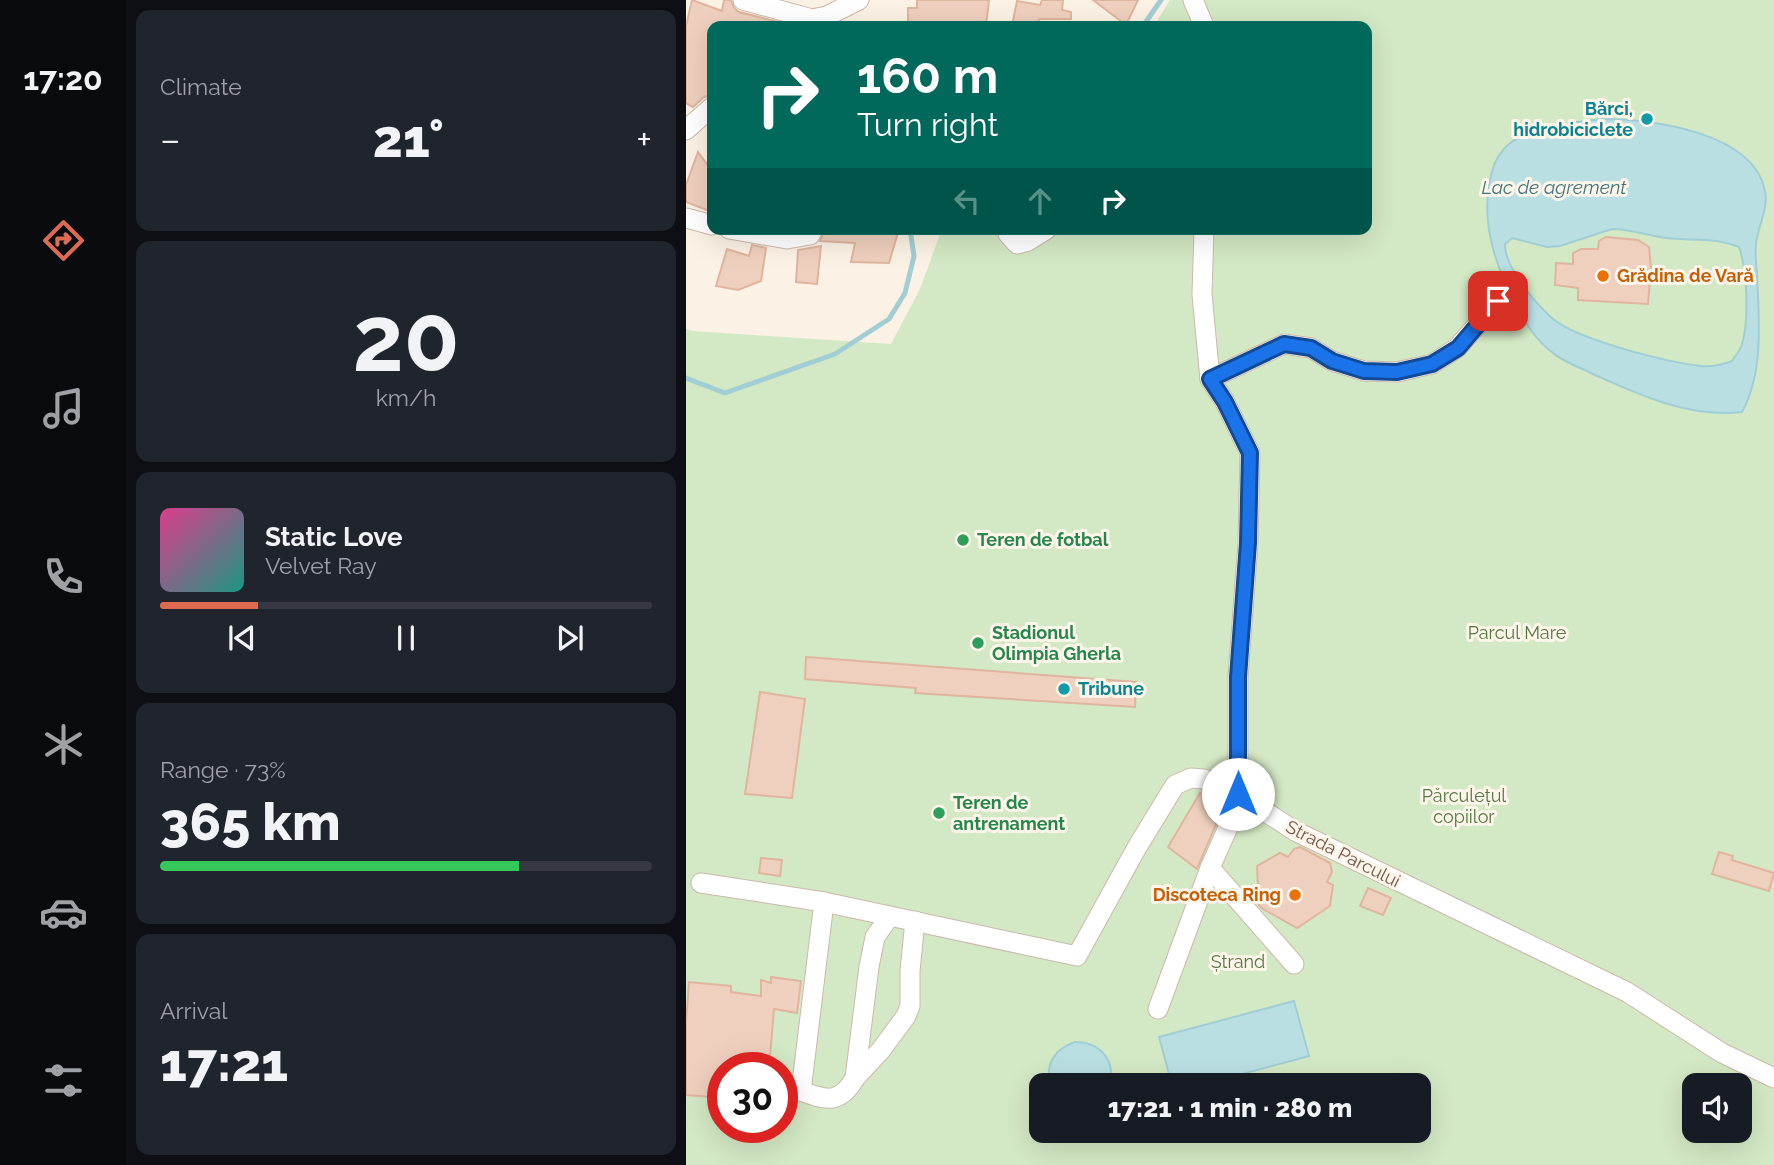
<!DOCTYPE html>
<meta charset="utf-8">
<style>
:root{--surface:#171b24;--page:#20242c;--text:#f1f3f6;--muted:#9ea1a6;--line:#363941;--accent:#de6b50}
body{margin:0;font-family:Raleway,sans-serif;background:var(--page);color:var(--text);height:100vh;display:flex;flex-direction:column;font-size:26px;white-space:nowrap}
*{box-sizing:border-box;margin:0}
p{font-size:23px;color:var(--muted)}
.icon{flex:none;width:38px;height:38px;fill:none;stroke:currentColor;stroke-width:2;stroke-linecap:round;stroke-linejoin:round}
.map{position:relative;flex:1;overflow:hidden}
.sheet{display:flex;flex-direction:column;gap:10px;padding:10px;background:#0d0f14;width:560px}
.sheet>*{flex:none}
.banner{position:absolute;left:21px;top:21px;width:665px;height:214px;border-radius:14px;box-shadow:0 7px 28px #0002;background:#00695c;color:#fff;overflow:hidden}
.buttons{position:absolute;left:996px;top:1073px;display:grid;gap:14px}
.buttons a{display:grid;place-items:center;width:70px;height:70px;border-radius:14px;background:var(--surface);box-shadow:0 7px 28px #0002;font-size:35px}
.speed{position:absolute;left:21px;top:1052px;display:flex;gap:14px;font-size:35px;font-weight:700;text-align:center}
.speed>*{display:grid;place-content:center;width:91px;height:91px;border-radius:50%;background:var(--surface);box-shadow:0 7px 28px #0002;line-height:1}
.speed .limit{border:10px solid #d22;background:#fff;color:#111}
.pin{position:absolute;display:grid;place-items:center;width:60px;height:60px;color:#fff;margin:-30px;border-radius:14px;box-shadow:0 4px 10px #0006}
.me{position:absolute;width:77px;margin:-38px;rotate:0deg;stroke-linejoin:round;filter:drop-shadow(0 0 5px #0008)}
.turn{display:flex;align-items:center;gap:24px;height:147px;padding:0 35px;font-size:32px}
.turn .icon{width:91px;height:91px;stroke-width:2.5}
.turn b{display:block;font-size:49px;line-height:60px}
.lanes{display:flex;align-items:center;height:66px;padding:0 35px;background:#0003;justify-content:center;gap:35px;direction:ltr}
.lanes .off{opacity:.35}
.big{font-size:52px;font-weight:800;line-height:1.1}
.sheet .widget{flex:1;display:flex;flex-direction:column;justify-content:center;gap:10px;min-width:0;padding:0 24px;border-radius:14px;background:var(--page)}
.sheet .dial{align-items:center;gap:0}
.dial b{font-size:91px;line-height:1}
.song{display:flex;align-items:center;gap:21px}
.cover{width:84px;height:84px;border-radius:10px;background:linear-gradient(135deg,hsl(330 70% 55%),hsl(170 70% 35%))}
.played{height:7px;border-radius:4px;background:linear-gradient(90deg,var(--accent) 20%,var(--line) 20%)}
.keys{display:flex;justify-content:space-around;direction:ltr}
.heat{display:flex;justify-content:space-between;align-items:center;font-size:38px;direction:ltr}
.charge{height:10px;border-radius:5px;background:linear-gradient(90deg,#34c759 73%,var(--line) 0)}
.trip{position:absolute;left:343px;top:1073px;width:402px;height:70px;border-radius:14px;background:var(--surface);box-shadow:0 7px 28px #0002;font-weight:800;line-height:70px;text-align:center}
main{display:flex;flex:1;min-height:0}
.dock{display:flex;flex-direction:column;width:126px;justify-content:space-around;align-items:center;background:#090b0e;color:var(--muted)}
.dock .icon{width:49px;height:49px}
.dock .current{color:var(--accent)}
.dock b{font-size:32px;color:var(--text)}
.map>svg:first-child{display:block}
.green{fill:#d3e8c4;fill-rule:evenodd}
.water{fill:#badfe3;stroke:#a1ced4;stroke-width:2;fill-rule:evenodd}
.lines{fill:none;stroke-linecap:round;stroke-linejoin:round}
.stream{stroke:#a1ced4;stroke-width:5}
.building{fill:#efcfbd;stroke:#e0b59f;stroke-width:2}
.minor-casing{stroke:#ccb9ab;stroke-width:21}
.minor{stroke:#fff;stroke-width:19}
.route-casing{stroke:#114b97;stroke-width:18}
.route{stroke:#1a73e8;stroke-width:12}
.culture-dot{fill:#0f9aa8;stroke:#fef5ea;stroke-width:2.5}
.food-dot{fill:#e8710a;stroke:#fef5ea;stroke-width:2.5}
.leisure-dot{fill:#2e9e5b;stroke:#fef5ea;stroke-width:2.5}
.labels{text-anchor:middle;stroke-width:6;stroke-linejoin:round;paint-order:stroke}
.culture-label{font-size:18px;font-weight:bold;fill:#0d838f;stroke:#fef5ea;text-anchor:end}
.food-label{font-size:18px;font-weight:bold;fill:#c56008;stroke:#fef5ea;text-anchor:start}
.leisure-label{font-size:18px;font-weight:bold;fill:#27864d;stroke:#fef5ea;text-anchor:start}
.park-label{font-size:18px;fill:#547744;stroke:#fef5ea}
.street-label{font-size:18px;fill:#72584b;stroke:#fef5ea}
.water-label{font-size:19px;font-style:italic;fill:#43767d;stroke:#fef5ea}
</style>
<main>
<nav class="dock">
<b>17:20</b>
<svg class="icon current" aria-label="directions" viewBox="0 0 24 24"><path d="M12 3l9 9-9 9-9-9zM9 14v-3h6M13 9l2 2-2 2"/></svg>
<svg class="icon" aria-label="music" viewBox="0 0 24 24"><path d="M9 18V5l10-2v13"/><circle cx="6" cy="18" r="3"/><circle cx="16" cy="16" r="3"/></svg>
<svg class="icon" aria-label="phone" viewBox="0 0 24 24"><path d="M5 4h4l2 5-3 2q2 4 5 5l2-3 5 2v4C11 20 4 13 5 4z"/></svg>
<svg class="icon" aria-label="climate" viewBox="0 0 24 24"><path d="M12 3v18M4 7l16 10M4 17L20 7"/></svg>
<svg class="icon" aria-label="car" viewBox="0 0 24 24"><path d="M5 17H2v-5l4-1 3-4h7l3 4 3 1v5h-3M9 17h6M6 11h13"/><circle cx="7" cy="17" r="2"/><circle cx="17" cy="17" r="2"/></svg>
<svg class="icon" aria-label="filters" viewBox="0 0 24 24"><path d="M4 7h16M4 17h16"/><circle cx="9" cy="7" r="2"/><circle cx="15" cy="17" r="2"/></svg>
</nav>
<section class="sheet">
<div class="widget"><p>Climate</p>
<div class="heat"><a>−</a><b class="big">21°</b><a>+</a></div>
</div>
<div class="widget dial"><b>20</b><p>km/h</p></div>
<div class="widget">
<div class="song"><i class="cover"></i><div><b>Static Love</b><p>Velvet Ray</p></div></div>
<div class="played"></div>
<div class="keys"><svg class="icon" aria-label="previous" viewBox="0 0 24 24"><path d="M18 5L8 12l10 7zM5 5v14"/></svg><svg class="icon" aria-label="pause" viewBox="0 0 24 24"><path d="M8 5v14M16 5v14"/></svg><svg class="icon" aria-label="next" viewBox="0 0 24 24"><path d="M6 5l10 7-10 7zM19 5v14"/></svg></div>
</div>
<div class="widget"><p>Range · 73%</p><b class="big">365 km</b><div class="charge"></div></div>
<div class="widget"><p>Arrival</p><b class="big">17:21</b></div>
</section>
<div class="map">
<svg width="1088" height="1165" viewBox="0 0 1088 1165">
<rect width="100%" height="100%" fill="#fbf1e4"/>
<path class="green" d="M484,0H1088V1165H0V329L7,331L205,344L234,289L256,229H681V26H468ZM37,1068H96V1127H37ZM355,1085H733V1130H355ZM1008,1085H1054V1130H1008Z"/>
<g class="water">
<path d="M918,119C965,119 1068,132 1079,191C1082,207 1074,222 1071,238C1068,250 1070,263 1071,275C1073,319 1078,372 1056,412C1004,418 956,396 909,375C893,367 875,361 862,349C833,325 805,258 802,221C800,199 802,166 818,149C839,125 889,122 918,119ZM926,229C946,229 962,236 981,238C1005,241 1030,237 1053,247C1061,269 1064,324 1055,347C1053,352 1049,356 1046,361C1036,365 1025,367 1015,366C980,362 893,340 867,319C850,304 818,267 819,244L826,238L861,247L874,246Z"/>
<path d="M608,1001L623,1056L515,1085H486L473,1037Z"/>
<path d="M389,1042C413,1042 431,1060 423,1085H365C358,1064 369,1049 389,1042Z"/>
</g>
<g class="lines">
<g class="stream">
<path d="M457,26L475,0"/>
<path d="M0,378L39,393L149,354L203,319L219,293L228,256L224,229"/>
</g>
</g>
<g class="building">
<path d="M6,0L36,11L38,0H45L48,8L53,12L100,24L99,26H26V95L18,97L7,107L0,103V26Z"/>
<path d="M231,0H303L300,26H284V24L222,26V8H231Z"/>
<path d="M356,0H377L376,10L385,12V19H353V26H326L331,1L354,5Z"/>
<path d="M407,0H452L440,25Z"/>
<path d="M12,152L26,171V212L0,202V185Z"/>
<path d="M139,229H213L203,263L165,262L169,243L134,241Z"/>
<path d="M920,237L952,240L963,247L965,268L962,304L892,300V288L869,285L870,263L887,264V253L895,249H912L913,241Z"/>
<path d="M66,245L80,248L75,281L52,290L30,286L41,249L63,256Z"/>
<path d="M135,246L131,284L110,282L112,250Z"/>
<path d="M120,657L450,682L449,707L229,693L230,688L119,679Z"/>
<path d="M74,692L119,699L106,798L59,794Z"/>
<path d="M514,793L537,808L511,869L482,847Z"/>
<path d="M614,847L644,863L646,872L641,882L647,885L644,906L611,928L577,909L573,905L571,866L594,853L602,857L608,849Z"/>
<path d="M1033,852L1047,856L1046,860L1088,873L1083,891L1026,874Z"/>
<path d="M75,858L96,860L94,876L73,873Z"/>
<path d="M682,888L705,898L697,915L674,906Z"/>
<path d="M85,977L115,981L111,1013L88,1009L83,1068H37V1098L0,1095V1022L3,982L45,986V992L75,996V980L85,983Z"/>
</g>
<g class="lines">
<defs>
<g id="minor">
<path d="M57,0L126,19L141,16L173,0"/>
<path d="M507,0L518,26"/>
<path d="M0,130L26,107"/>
<path d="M0,218L26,225"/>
<path d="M43,229L101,239L124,235L127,229"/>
<path d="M323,229L322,234L331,244L342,241L361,229"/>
<path d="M524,379L598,344L625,348L646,361L678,371L711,372L746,364L771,348L812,301"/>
<path d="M524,868L608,964"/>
<path d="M15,883L138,902L391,956L450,849L489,785L505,778L518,779L552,794L609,831L941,992L1036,1053L1088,1078"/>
<path d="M472,1009L524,868L548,814L552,794V677L562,543L564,453L539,402L524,379L516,294L518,229"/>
<path d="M169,1078L195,1050L220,1016L224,1006V971L229,921"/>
<path d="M112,1090C139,1100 153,1106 169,1078L183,967L189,937L204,916"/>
<path d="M96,1092C107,1094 111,1093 116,1083L138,902"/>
</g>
</defs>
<use href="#minor" class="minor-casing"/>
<use href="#minor" class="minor"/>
</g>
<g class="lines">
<defs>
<path id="route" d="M552,794V677L562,543L564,453L539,402L524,379L598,344L625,348L646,361L678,371L711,372L746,364L772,348L812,301"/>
</defs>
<use href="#route" class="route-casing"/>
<use href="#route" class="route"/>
</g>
<g class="culture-dot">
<circle cx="961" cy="119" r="7"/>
<circle cx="378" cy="689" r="7"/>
</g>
<g class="food-dot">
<circle cx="917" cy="276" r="7"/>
<circle cx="609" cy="895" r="7"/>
</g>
<g class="leisure-dot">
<circle cx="277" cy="540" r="7"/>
<circle cx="292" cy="643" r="7"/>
<circle cx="253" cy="813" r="7"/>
</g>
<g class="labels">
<g class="culture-label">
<text x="947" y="115">Bărci,<tspan x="947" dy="21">hidrobiciclete</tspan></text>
<text x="392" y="695" text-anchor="start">Tribune</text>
</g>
<g class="food-label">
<text x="931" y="282">Grădina de Vară</text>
<text x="595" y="901" text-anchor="end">Discoteca Ring</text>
</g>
<g class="leisure-label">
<text x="291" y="546">Teren de fotbal</text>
<text x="306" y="639">Stadionul<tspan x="306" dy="21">Olimpia Gherla</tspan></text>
<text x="267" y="809">Teren de<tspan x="267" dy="21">antrenament</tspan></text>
</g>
<g class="park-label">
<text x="831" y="639">Parcul Mare</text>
<text x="778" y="802">Părculețul<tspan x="778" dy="21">copiilor</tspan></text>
<text x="552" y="968">Ștrand</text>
</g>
<g class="street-label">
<text transform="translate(657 854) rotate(27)" y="6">Strada Parcului</text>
</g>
<g class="water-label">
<text x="868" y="194">Lac de agrement</text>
</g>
</g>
</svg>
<div class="buttons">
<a><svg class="icon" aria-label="sound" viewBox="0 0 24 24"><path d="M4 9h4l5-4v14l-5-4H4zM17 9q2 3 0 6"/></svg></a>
</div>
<div class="speed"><div class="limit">30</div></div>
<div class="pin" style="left:812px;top:301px;background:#d93025"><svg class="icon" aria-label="arrive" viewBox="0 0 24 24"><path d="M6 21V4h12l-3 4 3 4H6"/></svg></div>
<svg class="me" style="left:552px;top:794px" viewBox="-20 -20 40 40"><circle r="19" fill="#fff"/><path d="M0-13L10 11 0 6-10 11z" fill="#1a73e8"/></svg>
<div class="trip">17:21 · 1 min · 280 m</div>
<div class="banner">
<div class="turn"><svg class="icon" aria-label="right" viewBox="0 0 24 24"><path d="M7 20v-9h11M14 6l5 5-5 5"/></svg><div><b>160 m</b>Turn right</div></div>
<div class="lanes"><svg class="icon off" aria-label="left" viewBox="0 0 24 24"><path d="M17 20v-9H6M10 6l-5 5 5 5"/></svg><svg class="icon off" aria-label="ahead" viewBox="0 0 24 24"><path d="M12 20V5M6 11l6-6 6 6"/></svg><svg class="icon" aria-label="right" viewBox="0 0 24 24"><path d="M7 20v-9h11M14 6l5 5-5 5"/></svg></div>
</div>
</div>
</main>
